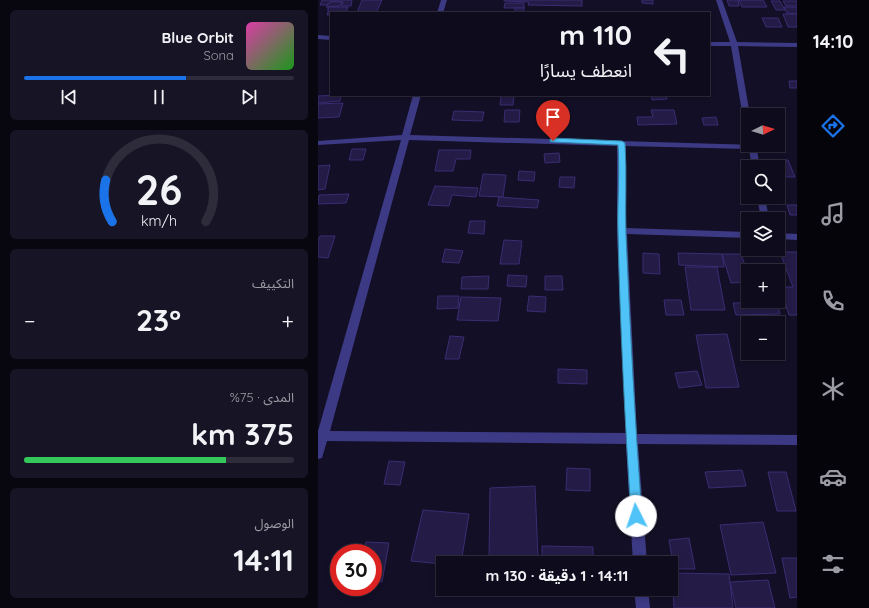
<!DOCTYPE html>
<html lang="ar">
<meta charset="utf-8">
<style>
:root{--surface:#0e0b1c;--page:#171425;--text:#f1f3f6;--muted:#9b9ba3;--line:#2e2b3b;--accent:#1a73e8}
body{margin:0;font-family:Quicksand,"Noto Sans Arabic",sans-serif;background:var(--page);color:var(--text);direction:rtl;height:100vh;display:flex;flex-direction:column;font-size:15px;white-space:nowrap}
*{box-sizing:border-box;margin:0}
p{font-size:13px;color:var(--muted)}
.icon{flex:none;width:22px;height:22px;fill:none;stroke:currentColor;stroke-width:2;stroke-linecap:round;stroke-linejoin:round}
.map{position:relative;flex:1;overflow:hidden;direction:ltr}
.side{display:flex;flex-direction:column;gap:10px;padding:10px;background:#08060f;width:318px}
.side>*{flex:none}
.guide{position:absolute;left:12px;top:12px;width:380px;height:84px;border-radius:0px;box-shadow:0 2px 6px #0003,0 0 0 1px var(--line);direction:rtl;background:#0e0b1c;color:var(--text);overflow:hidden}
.needle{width:26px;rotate:85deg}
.fabs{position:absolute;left:423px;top:108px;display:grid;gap:8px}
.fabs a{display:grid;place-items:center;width:44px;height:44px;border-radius:0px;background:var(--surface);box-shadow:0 2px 6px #0003,0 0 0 1px var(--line);font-size:20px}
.speed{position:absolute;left:12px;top:544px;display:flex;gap:8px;font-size:20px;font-weight:700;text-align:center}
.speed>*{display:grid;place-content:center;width:52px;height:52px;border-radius:50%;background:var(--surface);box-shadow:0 2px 6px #0003,0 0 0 1px var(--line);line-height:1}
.speed .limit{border:6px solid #d22;background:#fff;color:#111}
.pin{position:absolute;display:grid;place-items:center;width:34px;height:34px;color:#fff;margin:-41px -17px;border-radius:50% 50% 50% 0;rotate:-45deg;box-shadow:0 0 4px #0007}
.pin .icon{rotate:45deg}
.me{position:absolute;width:44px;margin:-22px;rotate:356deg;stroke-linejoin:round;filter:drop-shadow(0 0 3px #0008)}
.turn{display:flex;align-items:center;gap:14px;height:84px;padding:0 12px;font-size:18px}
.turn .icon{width:52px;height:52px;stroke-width:2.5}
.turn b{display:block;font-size:28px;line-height:34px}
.big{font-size:30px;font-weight:700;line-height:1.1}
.side .widget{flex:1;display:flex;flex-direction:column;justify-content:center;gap:6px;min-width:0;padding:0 14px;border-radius:6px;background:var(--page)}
.side .dial{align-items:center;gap:0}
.dial svg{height:104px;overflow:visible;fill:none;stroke:var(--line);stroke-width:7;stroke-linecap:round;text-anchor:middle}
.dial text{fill:var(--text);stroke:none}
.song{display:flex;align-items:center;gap:12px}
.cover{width:48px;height:48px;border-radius:6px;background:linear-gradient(135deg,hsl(320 70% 55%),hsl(120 70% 35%))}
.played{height:4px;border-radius:2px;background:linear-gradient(90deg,var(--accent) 60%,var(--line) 60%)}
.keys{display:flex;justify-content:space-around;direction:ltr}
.heat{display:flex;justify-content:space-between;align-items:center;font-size:22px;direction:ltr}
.charge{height:6px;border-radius:3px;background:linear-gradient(90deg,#34c759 75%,var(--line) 0)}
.trip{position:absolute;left:118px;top:556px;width:242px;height:40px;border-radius:0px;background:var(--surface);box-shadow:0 2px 6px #0003,0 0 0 1px var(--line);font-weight:700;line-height:40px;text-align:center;direction:rtl}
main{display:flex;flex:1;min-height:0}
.tab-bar{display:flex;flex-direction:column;width:72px;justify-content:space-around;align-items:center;background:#06040b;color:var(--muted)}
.tab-bar .icon{width:28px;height:28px}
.tab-bar .current{color:var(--accent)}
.tab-bar b{font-size:18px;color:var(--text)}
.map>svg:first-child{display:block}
.building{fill:#241b47;stroke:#3b2d73}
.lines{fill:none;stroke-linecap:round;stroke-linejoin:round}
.minor{fill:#3d3a85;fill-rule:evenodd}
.route{fill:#4fc3f7;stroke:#337fa1}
</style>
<main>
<nav class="tab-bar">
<b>14:10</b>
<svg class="icon current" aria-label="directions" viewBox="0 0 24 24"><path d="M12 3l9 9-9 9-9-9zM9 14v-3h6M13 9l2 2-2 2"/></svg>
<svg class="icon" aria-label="music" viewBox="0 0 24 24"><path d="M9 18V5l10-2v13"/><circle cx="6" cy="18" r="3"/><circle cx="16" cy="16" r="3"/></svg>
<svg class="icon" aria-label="phone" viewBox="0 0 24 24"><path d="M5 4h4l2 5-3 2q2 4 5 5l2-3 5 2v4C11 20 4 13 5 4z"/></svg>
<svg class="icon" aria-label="climate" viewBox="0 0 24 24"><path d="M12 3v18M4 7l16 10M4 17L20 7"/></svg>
<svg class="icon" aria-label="car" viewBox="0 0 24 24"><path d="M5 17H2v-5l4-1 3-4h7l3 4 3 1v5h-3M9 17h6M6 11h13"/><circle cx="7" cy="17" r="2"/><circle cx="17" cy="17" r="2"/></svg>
<svg class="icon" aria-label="filters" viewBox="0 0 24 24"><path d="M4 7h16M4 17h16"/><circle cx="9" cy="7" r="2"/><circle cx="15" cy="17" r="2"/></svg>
</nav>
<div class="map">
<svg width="479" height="608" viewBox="0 0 479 608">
<rect width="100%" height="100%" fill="#130f26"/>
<g class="building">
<path d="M4,0H34L33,6H23L25,2H19V1L12,2L9,5H2Z"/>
<path d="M44,0H64L58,13H39Z"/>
<path d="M186,0H264V6L210,5L211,2L186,1Z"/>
<path d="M324,0H335V4L324,3Z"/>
<path d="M409,0H420L421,6H411Z"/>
<path d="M421,0H445L449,7H424Z"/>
<path d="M19,1V2H25L21,6L8,7L12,2Z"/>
<path d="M453,1H462L467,10H458Z"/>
<path d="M465,1H479V6H468Z"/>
<path d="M187,3H206V8H186Z"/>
<path d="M10,7H30L28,12H10Z"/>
<path d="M466,7H479V14L469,13Z"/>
<rect x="197" y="8" width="9" height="5"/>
<path d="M10,12H32L31,13H13V15H9Z"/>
<path d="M465,14H479V27H470Z"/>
<path d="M444,18H460L464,27H448Z"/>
<path d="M471,81H479V88H472Z"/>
<path d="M23,95L22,101L0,103V96Z"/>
<path d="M183,95H196L195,105H182Z"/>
<path d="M333,95H348L349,99L334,100Z"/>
<path d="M25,103L21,117L0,118V104Z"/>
<path d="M187,110H202L201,122H186Z"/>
<path d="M333,110H356L359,124L320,125L319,117H335Z"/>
<path d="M136,111L166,112L164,121L134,120Z"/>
<path d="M398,117L400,125H386L384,118Z"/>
<path d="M34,149H48L45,160H31Z"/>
<path d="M121,150H153L152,159H138L135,171H117Z"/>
<path d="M241,153L242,162L227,163L226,154Z"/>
<path d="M458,160H470L477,177H465Z"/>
<path d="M12,165L7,189L0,190V166Z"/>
<path d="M201,171L217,172L216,181L200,180Z"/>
<path d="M165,174L188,175L185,197L161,196Z"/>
<path d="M242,177H257L256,188L241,187Z"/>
<path d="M117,186L160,188L158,197L134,195L131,206L110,205Z"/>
<path d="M31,194L28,203L0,204L1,195Z"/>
<path d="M181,197L221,200L219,208L179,206Z"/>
<path d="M469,205H479V215H472Z"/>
<path d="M152,221H167L166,234L150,233Z"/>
<path d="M2,236H17L10,258L0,257V240Z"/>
<path d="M186,240L204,241L201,264H182Z"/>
<path d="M127,249L145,251L141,263L124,262Z"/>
<path d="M462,252H479V315H471L462,287H475Z"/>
<path d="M325,253L341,254L342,274L325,273Z"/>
<path d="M360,253L404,254L406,267L361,265Z"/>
<path d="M404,254H423L430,274V282L413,283Z"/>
<path d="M367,267H399L407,310H373Z"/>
<path d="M190,275L209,276L208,287L189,286Z"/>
<path d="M171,276L170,289H143L144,277Z"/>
<path d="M227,276H244L245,290H227Z"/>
<path d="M120,296H141L140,308L119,309Z"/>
<path d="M211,296L228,297L227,312L209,311Z"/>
<path d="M143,297L183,298L180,321L139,320Z"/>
<path d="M346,300H363L366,315H348Z"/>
<path d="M459,302L462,314L418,315L415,303Z"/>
<path d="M409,334L421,387L388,388L378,335Z"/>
<path d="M132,336L146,337L141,359H127Z"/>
<path d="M240,369L269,370V384L240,383Z"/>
<path d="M379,371L384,385L361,388L357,373Z"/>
<path d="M71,461L87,462L82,485L66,484Z"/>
<path d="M249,468L272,469V491L248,490Z"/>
<path d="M424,470L428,486L391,488L387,472Z"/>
<path d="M450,472H468L478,511H459Z"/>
<path d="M217,486L220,557L171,560L172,488Z"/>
<path d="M105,510L151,514L143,563H125V564L93,561Z"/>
<path d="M445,522L458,573L413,575L402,525Z"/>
<path d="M371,538L377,569H356L351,540Z"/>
<path d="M48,542L71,543L64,582H55V553H45Z"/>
<path d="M224,546L275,547V563H224Z"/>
<path d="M464,558H479V597L472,598Z"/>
<path d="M354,573L411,574L415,608H356Z"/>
<path d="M450,580L457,608H418L412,582Z"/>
<path d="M251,589H275V593L251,592Z"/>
</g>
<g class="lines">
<g class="minor">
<path d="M123,0H129L125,13H119Z"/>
<path d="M398,0H404L419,42L479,43V47L420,46L432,115H430V126L426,124L413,46H391V42H412Z"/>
<path d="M0,35L13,36V40L0,39Z"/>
<path d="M95,95H103L92,135L438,145L442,167H434L431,149L307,146L308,228L430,232V238L309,234L319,434L479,435V445L320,444L329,563H315L308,444L9,441L4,458L0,459V431L83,140L0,145V141L84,135ZM91,140L299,146V234L308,433L12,431Z"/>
<path d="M439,197H447L451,219H443Z"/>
<path d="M460,233L479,234V240L460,239Z"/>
<path d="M316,589H330L332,608H318Z"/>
</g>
</g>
<path class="route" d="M235,138L304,141L307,143C309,173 307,204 308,234C312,328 317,422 324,516L322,520L318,521L314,520L313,516C307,422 302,327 300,233C299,204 302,175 300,145L232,142V139Z"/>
</svg>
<div class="fabs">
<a><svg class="needle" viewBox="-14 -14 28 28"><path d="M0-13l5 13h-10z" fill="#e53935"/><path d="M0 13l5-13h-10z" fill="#9b9ba3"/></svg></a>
<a><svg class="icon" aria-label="search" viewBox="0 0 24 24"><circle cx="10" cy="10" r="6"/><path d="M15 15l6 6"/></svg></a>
<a><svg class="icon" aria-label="layers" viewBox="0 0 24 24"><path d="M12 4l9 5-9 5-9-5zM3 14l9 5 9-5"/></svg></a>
<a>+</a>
<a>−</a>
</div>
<div class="speed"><div class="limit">30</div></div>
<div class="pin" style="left:235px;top:141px;background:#d93025"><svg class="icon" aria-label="arrive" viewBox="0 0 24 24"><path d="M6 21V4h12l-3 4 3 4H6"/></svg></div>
<svg class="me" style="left:318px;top:516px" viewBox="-20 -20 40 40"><circle r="19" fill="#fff"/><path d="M0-13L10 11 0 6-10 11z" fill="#4fc3f7"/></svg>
<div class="trip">14:11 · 1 دقيقة · 130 m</div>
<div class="guide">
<div class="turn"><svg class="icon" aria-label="left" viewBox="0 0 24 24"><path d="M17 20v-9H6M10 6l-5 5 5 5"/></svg><div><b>110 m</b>انعطف يسارًا</div></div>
</div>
</div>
<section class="side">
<div class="widget">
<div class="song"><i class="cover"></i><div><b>Blue Orbit</b><p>Sona</p></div></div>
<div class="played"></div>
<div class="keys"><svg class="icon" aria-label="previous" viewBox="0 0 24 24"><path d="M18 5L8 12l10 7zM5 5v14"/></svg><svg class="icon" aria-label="pause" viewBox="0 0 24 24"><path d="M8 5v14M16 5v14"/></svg><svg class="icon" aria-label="next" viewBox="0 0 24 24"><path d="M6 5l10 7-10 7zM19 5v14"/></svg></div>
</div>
<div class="widget dial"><svg viewBox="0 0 100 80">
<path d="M14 69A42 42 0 1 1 86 69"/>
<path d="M14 69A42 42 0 0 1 9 37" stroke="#1a73e8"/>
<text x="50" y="56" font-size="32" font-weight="700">26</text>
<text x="50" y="72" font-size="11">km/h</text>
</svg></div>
<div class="widget"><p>التكييف</p>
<div class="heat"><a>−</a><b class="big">23°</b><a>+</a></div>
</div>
<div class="widget"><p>المدى · 75%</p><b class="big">375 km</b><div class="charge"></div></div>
<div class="widget"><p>الوصول</p><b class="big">14:11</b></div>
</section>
</main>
